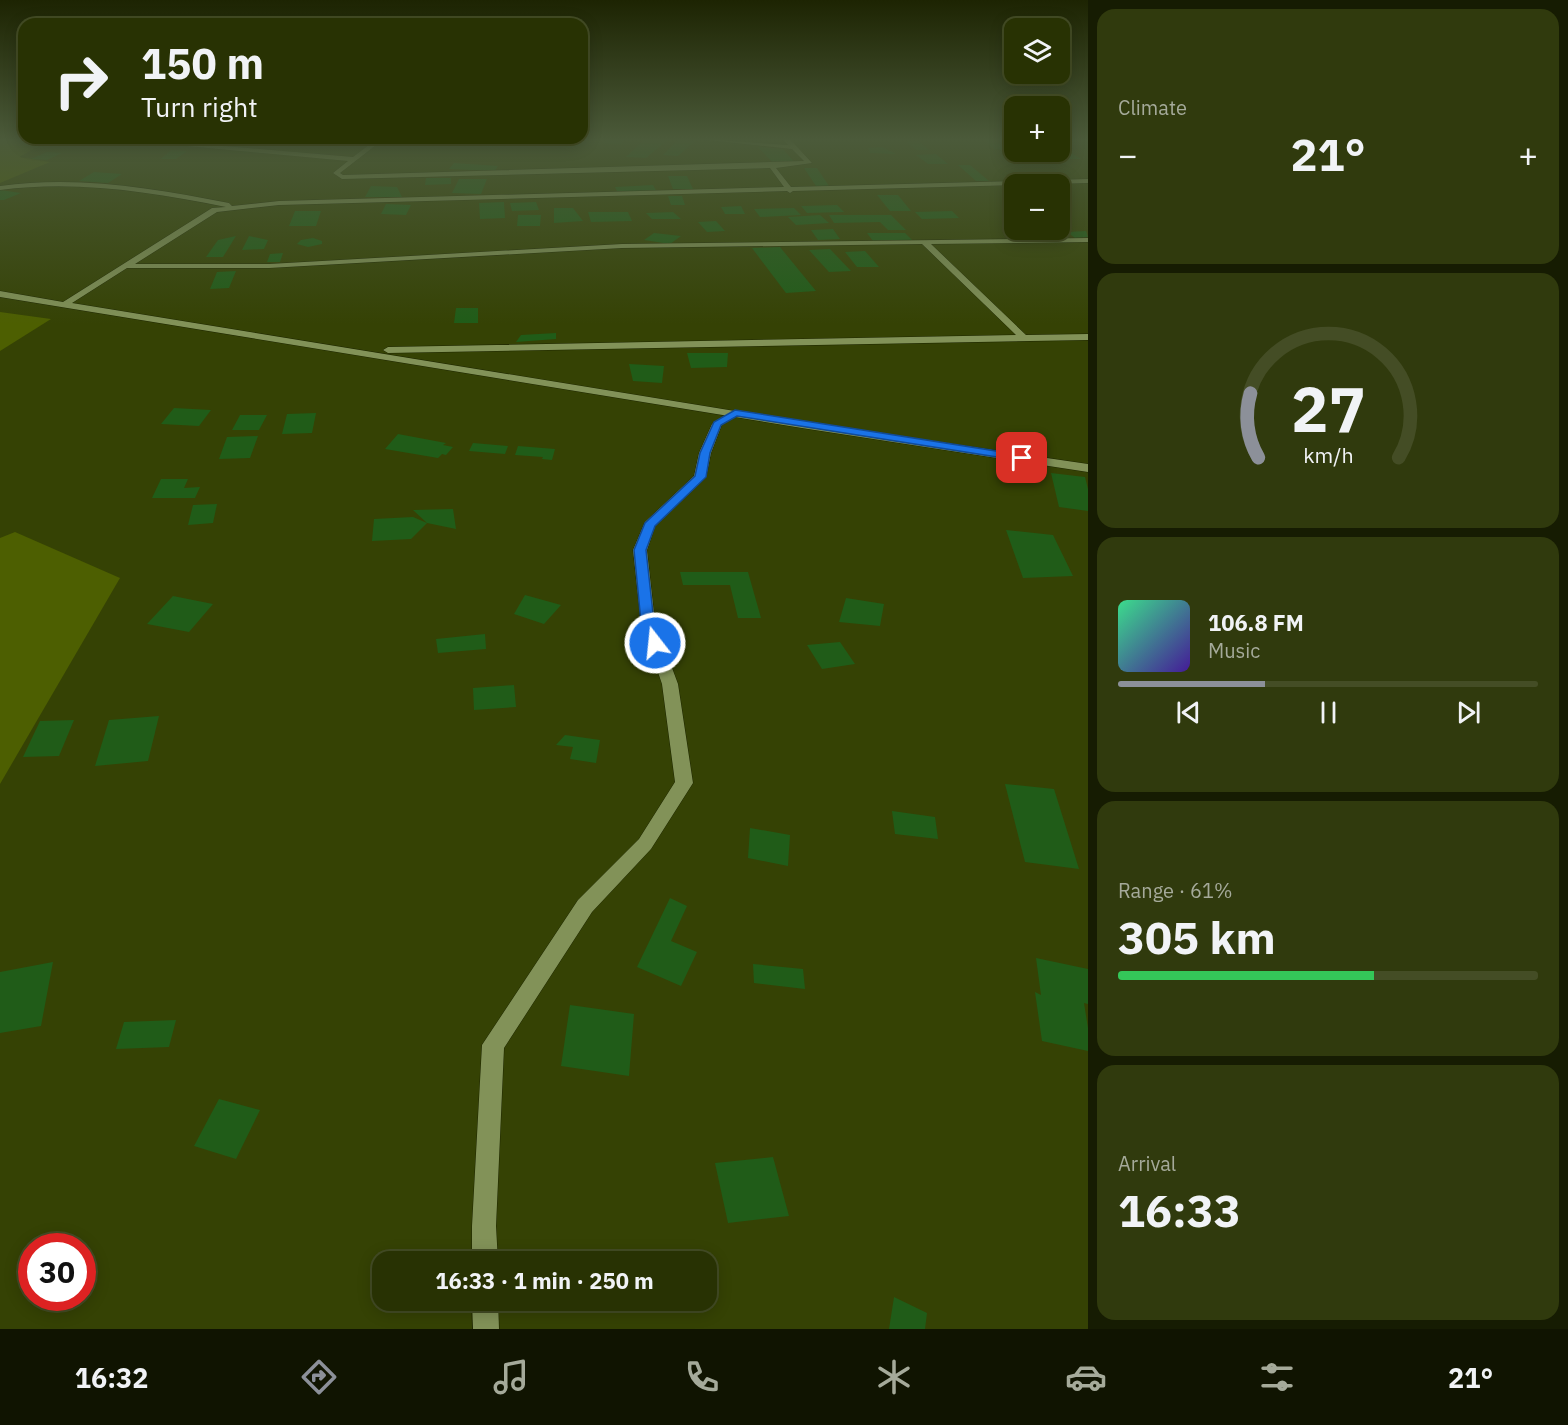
<!DOCTYPE html>
<meta charset="utf-8">
<style>
:root{--surface:#283203;--page:#303a0d;--text:#f1f3f6;--muted:#a5aa9a;--line:#444d25;--accent:#8c9099}
body{margin:0;font-family:"IBM Plex Sans",sans-serif;background:var(--page);color:var(--text);height:100vh;display:flex;flex-direction:column;font-size:22px;white-space:nowrap}
*{box-sizing:border-box;margin:0}
p{font-size:20px;color:var(--muted)}
.icon{flex:none;width:33px;height:33px;fill:none;stroke:currentColor;stroke-width:2;stroke-linecap:round;stroke-linejoin:round}
.map{position:relative;flex:1;overflow:hidden}
.details{display:flex;flex-direction:column;gap:9px;padding:9px;background:#161c02;width:480px}
.details>*{flex:none}
.banner{position:absolute;left:18px;top:18px;width:570px;height:126px;border-radius:18px;box-shadow:0 3px 15px #0003,0 0 0 2px var(--line);background:#283203;color:var(--text);overflow:hidden}
.controls{position:absolute;left:1004px;top:18px;display:grid;gap:12px}
.controls a{display:grid;place-items:center;width:66px;height:66px;border-radius:12px;background:var(--surface);box-shadow:0 3px 15px #0003,0 0 0 2px var(--line);font-size:30px}
.speed{position:absolute;left:18px;top:1233px;display:flex;gap:12px;font-size:30px;font-weight:700;text-align:center}
.speed>*{display:grid;place-content:center;width:78px;height:78px;border-radius:50%;background:var(--surface);box-shadow:0 3px 15px #0003,0 0 0 2px var(--line);line-height:1}
.speed .limit{border:9px solid #d22;background:#fff;color:#111}
.pin{position:absolute;display:grid;place-items:center;width:51px;height:51px;color:#fff;margin:-26px;border-radius:12px;box-shadow:0 3px 9px #0006}
.me{position:absolute;width:66px;margin:-33px;rotate:344deg;stroke-linejoin:round;filter:drop-shadow(0 0 4px #0008)}
.turn{display:flex;align-items:center;gap:21px;height:126px;padding:0 24px;font-size:27px}
.turn .icon{width:78px;height:78px;stroke-width:2.5}
.turn b{display:block;font-size:42px;line-height:51px}
.big{font-size:45px;font-weight:700;line-height:1.1}
.details .tile{flex:1;display:flex;flex-direction:column;justify-content:center;gap:9px;min-width:0;padding:0 21px;border-radius:18px;background:var(--page)}
.details .dial{align-items:center;gap:0}
.dial svg{height:156px;overflow:visible;fill:none;stroke:var(--line);stroke-width:7;stroke-linecap:round;text-anchor:middle}
.dial text{fill:var(--text);stroke:none}
.song{display:flex;align-items:center;gap:18px}
.cover{width:72px;height:72px;border-radius:9px;background:linear-gradient(135deg,hsl(150 70% 55%),hsl(260 70% 35%))}
.played{height:6px;border-radius:3px;background:linear-gradient(90deg,var(--accent) 35%,var(--line) 35%)}
.keys{display:flex;justify-content:space-around;direction:ltr}
.heat{display:flex;justify-content:space-between;align-items:center;font-size:33px;direction:ltr}
.charge{height:9px;border-radius:4px;background:linear-gradient(90deg,#34c759 61%,var(--line) 0)}
.trip{position:absolute;left:372px;top:1251px;width:345px;height:60px;border-radius:18px;background:var(--surface);box-shadow:0 3px 15px #0003,0 0 0 2px var(--line);font-weight:700;line-height:60px;text-align:center}
.menu{display:flex;height:96px;justify-content:space-around;align-items:center;background:#101401;color:var(--muted)}
.menu .icon{width:42px;height:42px}
.menu .on{color:var(--accent)}
.menu b{font-size:27px;color:var(--text)}
main{display:flex;flex:1;min-height:0}
.map>svg:first-child{display:block}
.green{fill:#4d5f01}
.building{fill:#205c18}
.lines{fill:none;stroke-linecap:round;stroke-linejoin:round}
.street-casing{stroke:#1e2700;stroke-width:1}
.street{fill:#829258;fill-rule:evenodd}
.route{fill:#1a73e8;stroke:#114b97;stroke-width:1.5}
</style>
<main>
<div class="map">
<svg width="1088" height="1329" viewBox="0 0 1088 1329">
<rect width="100%" height="100%" fill="#354204"/>
<g class="green">
<path d="M0,138H54L19,157L50,162L0,183Z"/>
<path d="M0,312L51,319L0,351Z"/>
<path d="M15,532L120,578L0,784V538Z"/>
</g>
<g class="building">
<path d="M608,138H627L621,144L603,143Z"/>
<path d="M646,138H670L646,158L626,157Z"/>
<path d="M983,138H993L1006,150L994,149Z"/>
<path d="M679,139L695,141L678,156L663,155Z"/>
<path d="M479,141H495L494,143H499L492,147L473,145Z"/>
<path d="M906,141H919L929,150H916Z"/>
<path d="M758,147L783,149L795,163L774,164Z"/>
<path d="M882,147L896,154L870,153L868,148Z"/>
<path d="M171,150L187,151L176,159H161Z"/>
<path d="M1059,150H1067L1081,159H1059L1048,152Z"/>
<path d="M47,152L62,153L47,160L31,159Z"/>
<path d="M936,154L948,164H928L916,155Z"/>
<path d="M454,163L498,166L495,171L449,169Z"/>
<path d="M958,165H970L989,181H976Z"/>
<path d="M804,168H817L829,186H816Z"/>
<path d="M94,172L122,174L108,183L79,181Z"/>
<path d="M668,176H687L693,189H673Z"/>
<path d="M426,178H451V184L425,185Z"/>
<path d="M459,179H487L481,194L452,193Z"/>
<path d="M653,185L657,192L618,193L615,187Z"/>
<path d="M371,186L397,187L402,197H365Z"/>
<path d="M0,190L21,193L4,200H0Z"/>
<path d="M877,195H898L911,211H890Z"/>
<path d="M668,196H682L685,205H671Z"/>
<path d="M504,202L505,218L480,219L479,203Z"/>
<path d="M536,202L539,210L512,211L510,203Z"/>
<path d="M386,204L411,205L406,215L381,214Z"/>
<path d="M837,205L844,212L807,213L801,206Z"/>
<path d="M741,206L745,214H725L721,207Z"/>
<path d="M554,208H573L583,221L554,223Z"/>
<path d="M794,208L801,215L760,217L754,209Z"/>
<path d="M295,211H321L316,226H289Z"/>
<path d="M952,211L959,218L922,219L915,212Z"/>
<path d="M588,212H628L632,221L591,222Z"/>
<path d="M673,212L681,219H652L646,213Z"/>
<path d="M518,215H541L540,226H517Z"/>
<path d="M820,215L829,223L796,225L788,217Z"/>
<path d="M829,215H891L906,230H888L880,222L834,223Z"/>
<path d="M716,221L725,231L707,232L698,222Z"/>
<path d="M833,229L840,239L818,240L811,230Z"/>
<path d="M1086,231L1088,237L1075,238L1067,232Z"/>
<path d="M654,233L681,236L670,244L644,240Z"/>
<path d="M867,233H905L912,240L873,241Z"/>
<path d="M236,236L223,257H206L218,240Z"/>
<path d="M249,236L268,240L264,249L242,250Z"/>
<path d="M313,238L322,241V244L308,247L297,244L301,240Z"/>
<path d="M780,247L816,291L786,293L752,248Z"/>
<path d="M830,249L851,271L829,272L809,250Z"/>
<path d="M865,251L879,267H857L845,252Z"/>
<path d="M283,253L280,262H267L270,254Z"/>
<path d="M236,271L229,288L210,289L217,272Z"/>
<path d="M456,308H478V323H454Z"/>
<path d="M556,333V339L516,342L521,335Z"/>
<path d="M687,353H728L727,367L691,368Z"/>
<path d="M629,364L664,366L662,383L633,381Z"/>
<path d="M174,408L211,410L199,426L161,424Z"/>
<path d="M316,413L312,433L282,434L287,414Z"/>
<path d="M240,415H267L259,430H232Z"/>
<path d="M398,434L446,443L443,445L453,447L446,455L442,454L438,458L385,449Z"/>
<path d="M258,436L250,458L219,459L227,437Z"/>
<path d="M473,443L508,446L505,454L469,451Z"/>
<path d="M518,446L555,449L552,460L542,459L543,457L515,455Z"/>
<path d="M1051,473L1085,477L1088,489V511L1059,507Z"/>
<path d="M161,479H188L184,488L200,487L195,498H152Z"/>
<path d="M217,504L213,523L188,525L193,505Z"/>
<path d="M453,509L456,529L427,523L411,539L372,541L374,519L413,517L427,523L413,510Z"/>
<path d="M1006,530L1053,535L1073,576L1023,578Z"/>
<path d="M680,572H748L761,618H738L730,585H683Z"/>
<path d="M525,595L561,605L544,624L514,614Z"/>
<path d="M173,596L213,604L189,632L147,624Z"/>
<path d="M846,598L884,604L880,626L839,622Z"/>
<path d="M485,634L486,649L438,653L436,639Z"/>
<path d="M840,642L855,664L822,669L807,645Z"/>
<path d="M514,685L516,707L474,710L473,688Z"/>
<path d="M159,716L148,761L95,766L109,720Z"/>
<path d="M74,720L59,756L23,757L40,721Z"/>
<path d="M565,735L600,740L596,763L570,759L573,747L556,745Z"/>
<path d="M1005,784L1054,789L1079,869L1025,862Z"/>
<path d="M892,811L935,817L938,839L895,834Z"/>
<path d="M750,828L790,835L788,866L748,858Z"/>
<path d="M670,898L687,906L671,941L697,952L681,986L637,967Z"/>
<path d="M1036,958L1088,969V1004L1084,1003L1088,1028V1051L1042,1041L1035,992L1041,995Z"/>
<path d="M53,962L41,1026L0,1033V972Z"/>
<path d="M753,964L803,969L805,989L754,983Z"/>
<path d="M570,1005L634,1014L629,1076L561,1066Z"/>
<path d="M176,1020L169,1047L116,1049L124,1022Z"/>
<path d="M219,1099L260,1110L236,1159L194,1146Z"/>
<path d="M773,1157L789,1216L728,1223L715,1163Z"/>
<path d="M894,1297L927,1313L925,1329H889Z"/>
</g>
<g class="lines">
<defs>
<g id="street">
<path d="M102,138H129L353,157L378,138H385L340,173L343,175L804,161L792,149L688,138L788,145L782,138H789L812,163L776,168L791,187L1088,179V183L793,191L790,193L787,191L279,205L217,212L135,264H269L622,244L1088,238V242L931,244L1026,335L1088,334V340L388,353L383,350L388,347L1016,335L922,244L622,248L269,268H127L72,303L802,422L1088,464V472L802,428L0,297V291L63,302L212,208L226,207C150,192 77,180 0,190V186C78,175 152,188 229,203L232,206L279,201L784,187L770,168L342,179L333,173L348,161Z"/>
<path d="M717,421L722,424L711,453L706,477L655,526L647,550L655,622L678,684L693,783L651,849L592,912L504,1048L496,1226L498,1262H472V1226L482,1045L578,900L639,839L675,782L662,684L641,622L633,550L645,522L694,476L699,453L712,424Z"/>
<path d="M472,1300H498L499,1329H473Z"/>
</g>
</defs>
<use href="#street" class="street-casing"/>
<use href="#street" class="street"/>
</g>
<linearGradient id="sky" x2="0" y2="1"><stop stop-color="#1d2402"/><stop offset="0.43" stop-color="#4b5a3a"/><stop offset="1" stop-color="#4b5a3a" stop-opacity="0"/></linearGradient>
<rect width="1088" height="324" fill="url(#sky)"/>
<path class="route" d="M735,410L1022,455L1027,458L1022,461L737,416L721,425L710,453L706,477L655,526L646,550L654,622L662,643L655,647L650,646L641,622L634,550L645,523L695,476L700,453L714,422Z"/>
</svg>
<div class="controls">
<a><svg class="icon" aria-label="layers" viewBox="0 0 24 24"><path d="M12 4l9 5-9 5-9-5zM3 14l9 5 9-5"/></svg></a>
<a>+</a>
<a>−</a>
</div>
<div class="speed"><div class="limit">30</div></div>
<div class="pin" style="left:1022px;top:458px;background:#d93025"><svg class="icon" aria-label="arrive" viewBox="0 0 24 24"><path d="M6 21V4h12l-3 4 3 4H6"/></svg></div>
<svg class="me" style="left:655px;top:643px" viewBox="-20 -20 40 40"><circle r="17" fill="#1a73e8" stroke="#fff" stroke-width="3"/><path d="M0-11L8 9 0 5-8 9z" fill="#fff"/></svg>
<div class="trip">16:33 · 1 min · 250 m</div>
<div class="banner">
<div class="turn"><svg class="icon" aria-label="right" viewBox="0 0 24 24"><path d="M7 20v-9h11M14 6l5 5-5 5"/></svg><div><b>150 m</b>Turn right</div></div>
</div>
</div>
<section class="details">
<div class="tile"><p>Climate</p>
<div class="heat"><a>−</a><b class="big">21°</b><a>+</a></div>
</div>
<div class="tile dial"><svg viewBox="0 0 100 80">
<path d="M14 69A42 42 0 1 1 86 69"/>
<path d="M14 69A42 42 0 0 1 10 36" stroke="#8c9099"/>
<text x="50" y="56" font-size="32" font-weight="700">27</text>
<text x="50" y="72" font-size="11">km/h</text>
</svg></div>
<div class="tile">
<div class="song"><i class="cover"></i><div><b>106.8 FM</b><p>Music</p></div></div>
<div class="played"></div>
<div class="keys"><svg class="icon" aria-label="previous" viewBox="0 0 24 24"><path d="M18 5L8 12l10 7zM5 5v14"/></svg><svg class="icon" aria-label="pause" viewBox="0 0 24 24"><path d="M8 5v14M16 5v14"/></svg><svg class="icon" aria-label="next" viewBox="0 0 24 24"><path d="M6 5l10 7-10 7zM19 5v14"/></svg></div>
</div>
<div class="tile"><p>Range · 61%</p><b class="big">305 km</b><div class="charge"></div></div>
<div class="tile"><p>Arrival</p><b class="big">16:33</b></div>
</section>
</main>
<nav class="menu">
<b>16:32</b>
<svg class="icon on" aria-label="directions" viewBox="0 0 24 24"><path d="M12 3l9 9-9 9-9-9zM9 14v-3h6M13 9l2 2-2 2"/></svg>
<svg class="icon" aria-label="music" viewBox="0 0 24 24"><path d="M9 18V5l10-2v13"/><circle cx="6" cy="18" r="3"/><circle cx="16" cy="16" r="3"/></svg>
<svg class="icon" aria-label="phone" viewBox="0 0 24 24"><path d="M5 4h4l2 5-3 2q2 4 5 5l2-3 5 2v4C11 20 4 13 5 4z"/></svg>
<svg class="icon" aria-label="climate" viewBox="0 0 24 24"><path d="M12 3v18M4 7l16 10M4 17L20 7"/></svg>
<svg class="icon" aria-label="car" viewBox="0 0 24 24"><path d="M5 17H2v-5l4-1 3-4h7l3 4 3 1v5h-3M9 17h6M6 11h13"/><circle cx="7" cy="17" r="2"/><circle cx="17" cy="17" r="2"/></svg>
<svg class="icon" aria-label="filters" viewBox="0 0 24 24"><path d="M4 7h16M4 17h16"/><circle cx="9" cy="7" r="2"/><circle cx="15" cy="17" r="2"/></svg>
<b>21°</b>
</nav>
